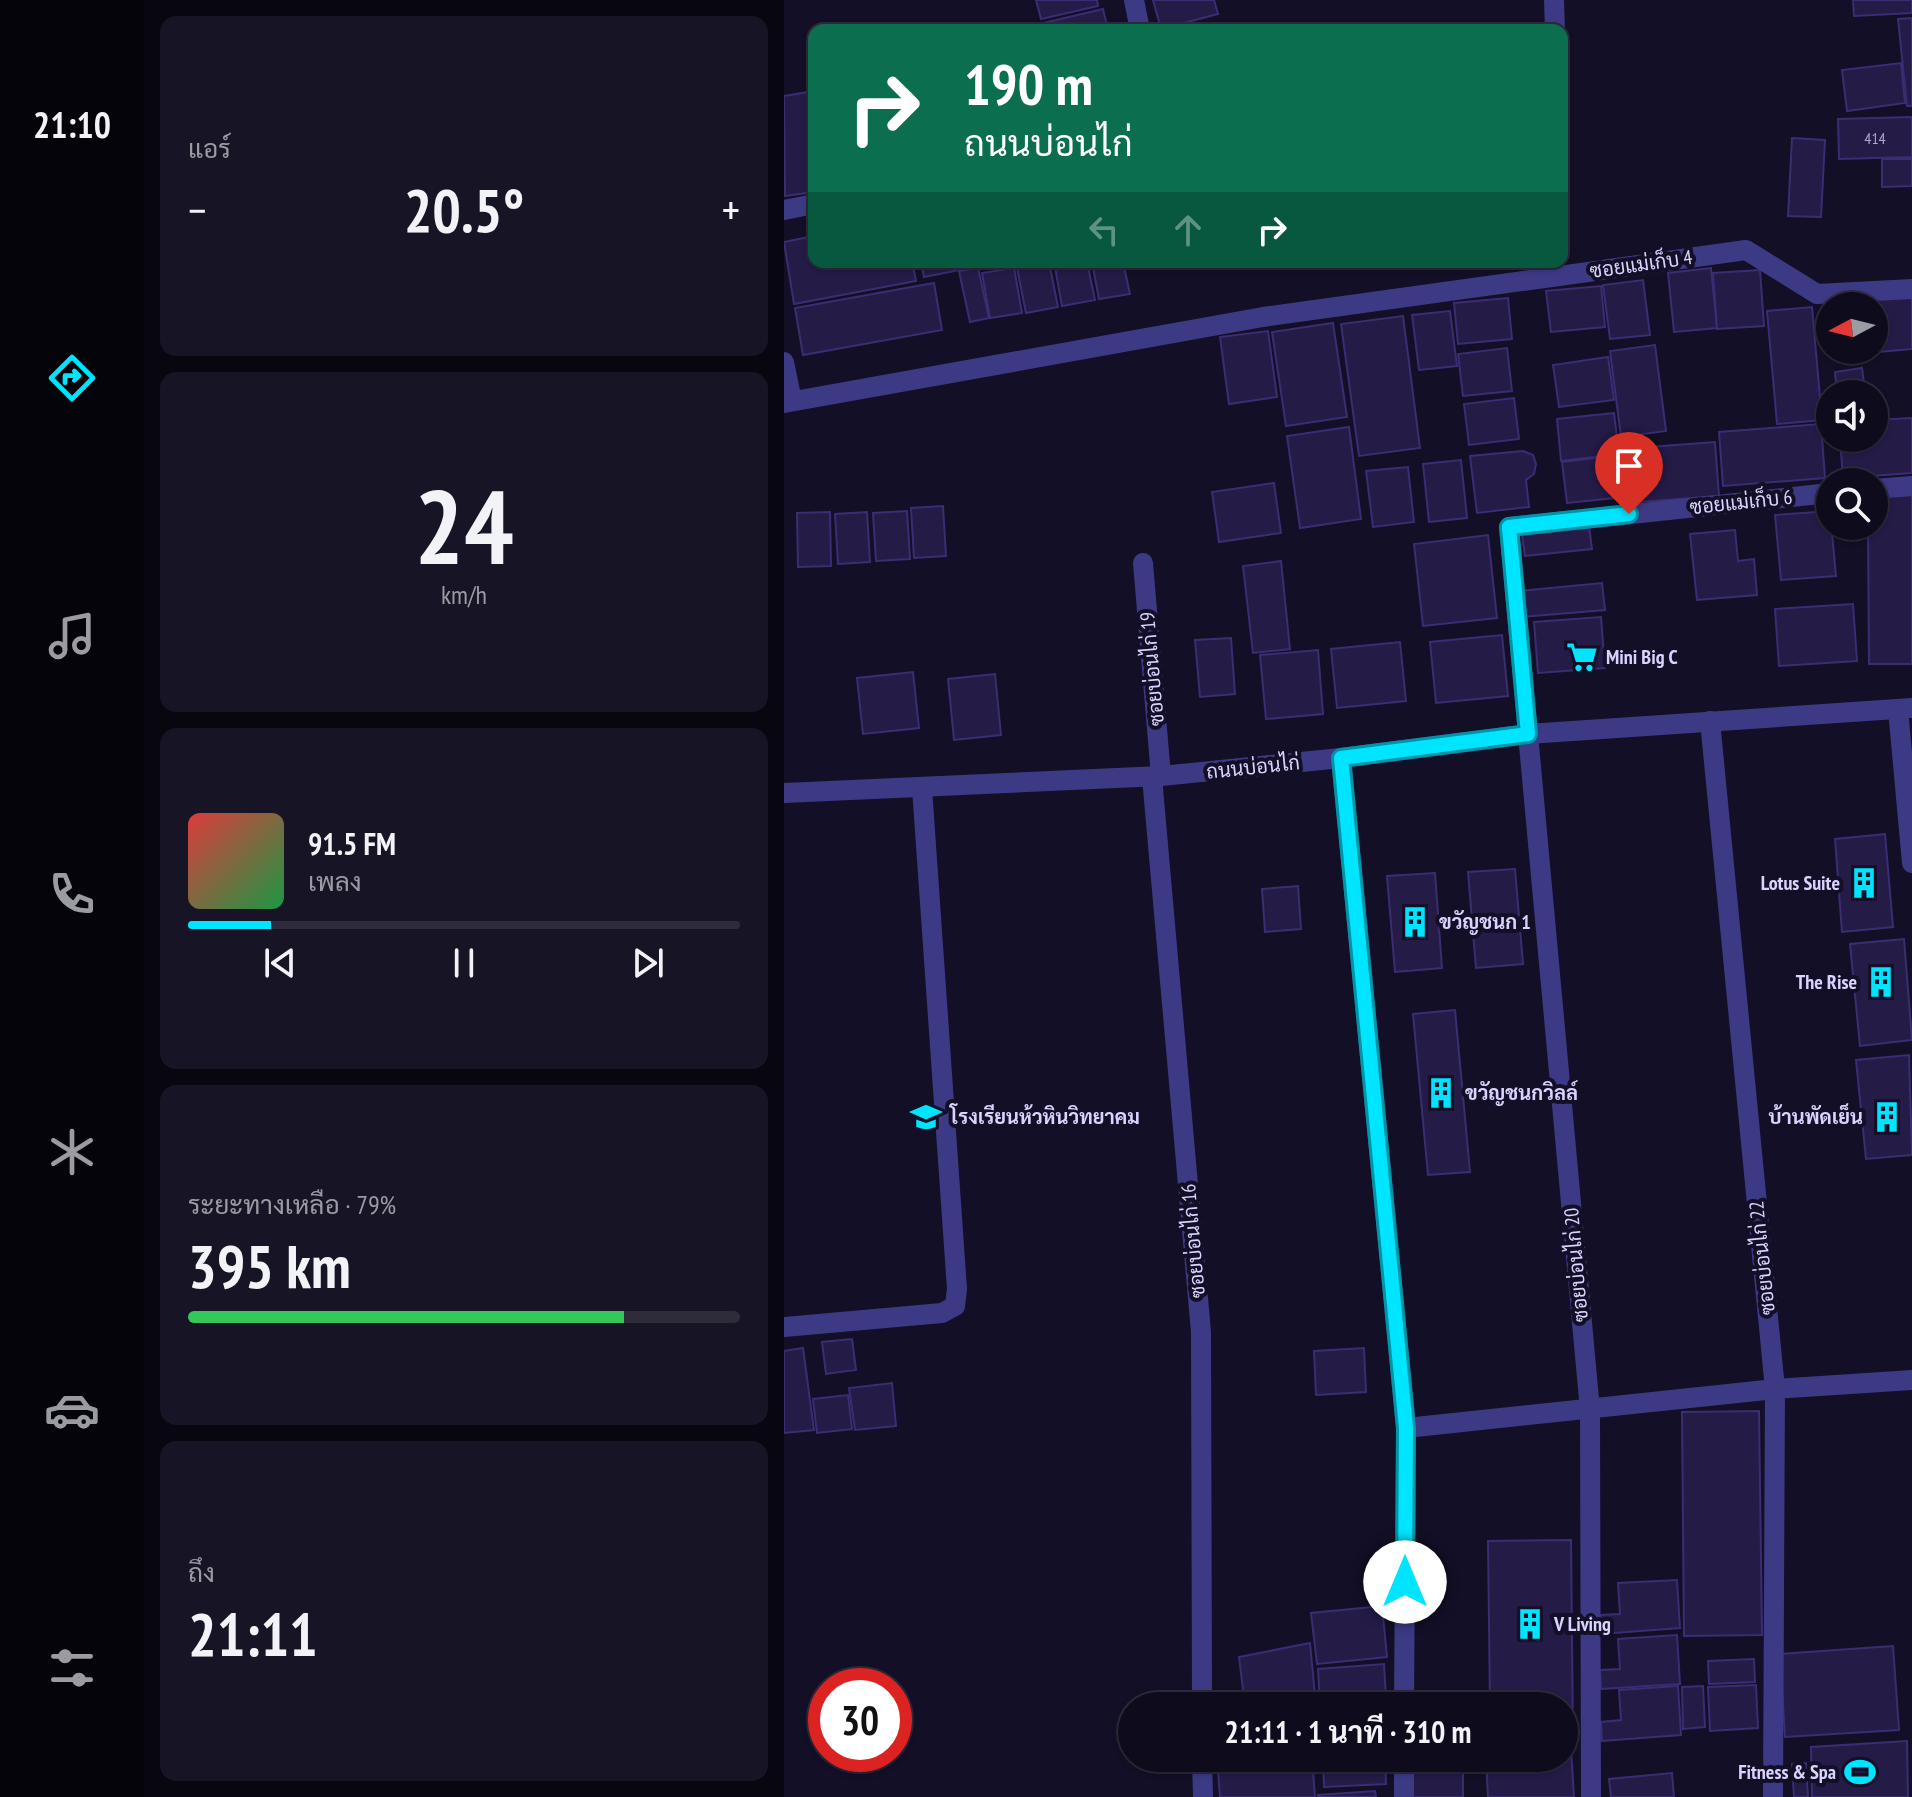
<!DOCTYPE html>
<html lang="th">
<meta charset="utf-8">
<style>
:root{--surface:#0e0b1c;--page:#171425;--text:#f1f3f6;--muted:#9b9ba3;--line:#2e2b3b;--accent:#00e5ff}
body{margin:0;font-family:"PT Sans Narrow",Sarabun,sans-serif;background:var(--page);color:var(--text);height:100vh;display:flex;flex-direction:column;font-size:30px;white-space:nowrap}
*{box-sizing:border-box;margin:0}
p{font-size:26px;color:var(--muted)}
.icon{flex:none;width:44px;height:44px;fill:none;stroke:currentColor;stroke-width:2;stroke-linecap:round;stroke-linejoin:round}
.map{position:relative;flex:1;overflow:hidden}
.sheet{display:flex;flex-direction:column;gap:16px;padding:16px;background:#08060f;width:640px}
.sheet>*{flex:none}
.top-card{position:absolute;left:24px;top:24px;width:760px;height:244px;border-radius:16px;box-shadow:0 2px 6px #0004,0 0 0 2px var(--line);background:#0b6e4f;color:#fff;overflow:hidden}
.needle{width:52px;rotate:263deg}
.fabs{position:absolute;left:1032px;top:292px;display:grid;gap:16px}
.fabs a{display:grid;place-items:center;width:72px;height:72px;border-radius:50%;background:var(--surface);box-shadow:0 2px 6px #0004,0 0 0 2px var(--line);font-size:40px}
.speed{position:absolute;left:24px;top:1668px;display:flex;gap:16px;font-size:40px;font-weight:700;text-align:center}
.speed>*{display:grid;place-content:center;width:104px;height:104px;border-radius:50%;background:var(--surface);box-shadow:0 2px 6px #0004,0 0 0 2px var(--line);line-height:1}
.speed .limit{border:12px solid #d22;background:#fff;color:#111}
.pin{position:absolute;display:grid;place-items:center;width:68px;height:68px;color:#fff;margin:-82px -34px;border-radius:50% 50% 50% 0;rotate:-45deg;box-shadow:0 0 8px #0007}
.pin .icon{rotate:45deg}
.me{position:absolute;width:88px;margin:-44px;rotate:0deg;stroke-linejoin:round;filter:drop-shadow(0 0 6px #0008)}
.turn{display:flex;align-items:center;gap:28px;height:168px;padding:0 24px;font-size:36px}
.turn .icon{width:104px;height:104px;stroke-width:2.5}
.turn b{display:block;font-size:56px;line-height:68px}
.lanes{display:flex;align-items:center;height:76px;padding:0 24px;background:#0003;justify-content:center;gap:40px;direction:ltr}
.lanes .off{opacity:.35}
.big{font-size:60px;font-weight:700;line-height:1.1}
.sheet .widget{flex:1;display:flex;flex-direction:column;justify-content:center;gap:12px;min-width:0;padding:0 28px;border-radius:16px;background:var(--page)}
.sheet .dial{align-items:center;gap:0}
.dial b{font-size:104px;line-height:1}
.song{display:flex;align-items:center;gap:24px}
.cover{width:96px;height:96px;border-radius:12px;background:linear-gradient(135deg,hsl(0 70% 55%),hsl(140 70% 35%))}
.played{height:8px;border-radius:4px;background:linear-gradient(90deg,var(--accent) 15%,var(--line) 15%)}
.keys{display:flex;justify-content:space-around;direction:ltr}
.heat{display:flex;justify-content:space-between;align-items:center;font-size:44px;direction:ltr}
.charge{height:12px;border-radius:6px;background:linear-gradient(90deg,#34c759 79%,var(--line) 0)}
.trip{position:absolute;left:334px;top:1692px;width:460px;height:80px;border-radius:40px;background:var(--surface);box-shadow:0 2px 6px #0004,0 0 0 2px var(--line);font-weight:700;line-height:80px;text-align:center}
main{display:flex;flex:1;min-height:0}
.dock{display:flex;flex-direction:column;width:144px;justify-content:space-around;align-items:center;background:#06040b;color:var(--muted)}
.dock .icon{width:56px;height:56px}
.dock .on{color:var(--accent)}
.dock b{font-size:36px;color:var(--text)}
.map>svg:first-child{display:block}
.building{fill:#241b47;stroke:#3b2d73;stroke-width:2}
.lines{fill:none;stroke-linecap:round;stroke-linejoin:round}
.minor{stroke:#3d3a85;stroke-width:20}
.route-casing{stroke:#0095a6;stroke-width:20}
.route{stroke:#00e5ff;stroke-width:14}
.labels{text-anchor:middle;stroke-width:8;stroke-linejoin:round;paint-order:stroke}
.number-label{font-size:16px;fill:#aca6d1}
.street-label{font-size:20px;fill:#d9d4ff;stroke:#130f26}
.poi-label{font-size:20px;font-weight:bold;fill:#d9d4ff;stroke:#130f26;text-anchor:start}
</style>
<main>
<nav class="dock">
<b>21:10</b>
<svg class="icon on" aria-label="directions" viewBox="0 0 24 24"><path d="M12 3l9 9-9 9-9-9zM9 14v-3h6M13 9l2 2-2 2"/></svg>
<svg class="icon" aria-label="music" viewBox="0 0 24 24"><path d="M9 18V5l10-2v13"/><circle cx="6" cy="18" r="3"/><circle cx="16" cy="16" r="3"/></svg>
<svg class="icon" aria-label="phone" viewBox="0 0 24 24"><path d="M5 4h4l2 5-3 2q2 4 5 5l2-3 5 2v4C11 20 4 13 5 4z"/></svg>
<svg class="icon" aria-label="climate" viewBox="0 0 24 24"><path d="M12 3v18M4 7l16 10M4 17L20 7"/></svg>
<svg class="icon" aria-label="car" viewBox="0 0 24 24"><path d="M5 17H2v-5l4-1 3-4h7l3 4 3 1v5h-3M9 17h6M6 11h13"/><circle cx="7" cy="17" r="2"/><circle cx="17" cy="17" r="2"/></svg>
<svg class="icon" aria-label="filters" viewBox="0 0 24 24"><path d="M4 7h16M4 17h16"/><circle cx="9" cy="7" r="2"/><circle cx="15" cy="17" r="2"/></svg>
</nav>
<section class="sheet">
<div class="widget"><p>แอร์</p>
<div class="heat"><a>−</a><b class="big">20.5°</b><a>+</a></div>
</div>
<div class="widget dial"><b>24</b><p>km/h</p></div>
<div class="widget">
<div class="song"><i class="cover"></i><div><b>91.5 FM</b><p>เพลง</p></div></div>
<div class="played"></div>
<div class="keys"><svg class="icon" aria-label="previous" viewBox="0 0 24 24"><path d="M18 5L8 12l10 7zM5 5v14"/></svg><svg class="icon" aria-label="pause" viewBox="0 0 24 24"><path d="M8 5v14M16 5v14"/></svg><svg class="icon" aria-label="next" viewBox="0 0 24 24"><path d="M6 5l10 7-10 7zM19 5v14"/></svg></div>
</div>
<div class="widget"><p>ระยะทางเหลือ · 79%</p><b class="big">395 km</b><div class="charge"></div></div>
<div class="widget"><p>ถึง</p><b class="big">21:11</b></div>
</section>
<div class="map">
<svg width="1128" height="1797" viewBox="0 0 1128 1797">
<rect width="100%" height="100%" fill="#130f26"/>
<g class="building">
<path d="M252,0H313L314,6L257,19Z"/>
<path d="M369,0H430L434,14L377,29Z"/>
<path d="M1069,0H1128V13L1070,16Z"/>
<path d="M319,9L324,30H252L251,25Z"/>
<path d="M1128,18V106H1123L1114,19Z"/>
<path d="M1117,63L1121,103L1063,111L1058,70Z"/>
<path d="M30,91V192L1,196L0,96Z"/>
<path d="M1128,117V157L1055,159L1054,119Z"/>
<path d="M1008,138L1041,140L1037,217L1004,216Z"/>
<path d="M1098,159H1128V186L1098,187Z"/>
<path d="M30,236V262H128L132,281L10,304L0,242Z"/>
<path d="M137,262H196V266L140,277Z"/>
<path d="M265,262L274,307L242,313L233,268Z"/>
<path d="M270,262H303L311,300L278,306Z"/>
<path d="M308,262H339L346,294L315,299Z"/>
<path d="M194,268L205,318L186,322L175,271Z"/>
<path d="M230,268L238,313L206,318L198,273Z"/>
<path d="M927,268L933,328L890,332L884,273Z"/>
<path d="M976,270L980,326L933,329L929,273Z"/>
<path d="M859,280L866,335L826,339L819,285Z"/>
<path d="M150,283L158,330L19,355L11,308Z"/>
<path d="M817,286L821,327L767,332L762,291Z"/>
<path d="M1128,297V349L1050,356L1049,350H1090V306H1046V308V303Z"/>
<path d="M724,298L728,339L674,344L670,303Z"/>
<path d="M1028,307L1038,420L993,424L983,311Z"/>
<path d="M666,311L673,366L635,370L628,315Z"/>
<path d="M619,316L636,448L575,456L557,324Z"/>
<path d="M549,323L563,417L502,426L488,332Z"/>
<path d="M484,331L493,397L445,404L436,337Z"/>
<path d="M871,345L882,431L837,437L826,351Z"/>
<path d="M723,348L728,391L679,396L674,354Z"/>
<path d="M824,357L830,400L775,407L769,365Z"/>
<path d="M1078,368L1081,391L1053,394L1051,372Z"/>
<path d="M730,398L735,439L685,445L680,404Z"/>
<path d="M830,413L835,454L777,461L773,419Z"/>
<path d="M1128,418V473L1059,478L1056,438H1090V420Z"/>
<path d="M1037,424L1041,478L939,486L935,432Z"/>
<path d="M565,427L577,519L516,528L503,436Z"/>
<path d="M931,442L935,496L842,503L838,449Z"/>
<path d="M739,451L749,455L752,464L750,474L742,480L745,507L693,513L686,456Z"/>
<path d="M836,455L841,497L783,503L778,462Z"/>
<path d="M677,460L683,518L645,522L639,464Z"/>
<path d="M624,467L630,522L589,527L582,471Z"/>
<path d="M490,483L497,533L435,542L428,492Z"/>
<path d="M1128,495V664H1085L1084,526H1090V496Z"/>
<path d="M159,506L162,556L130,558L127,508Z"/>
<path d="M123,511L126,559L92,561L89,513Z"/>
<path d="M1046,511L1052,576L997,580L991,515Z"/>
<path d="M46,512L47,566L14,567L13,513Z"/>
<path d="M83,512L86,562L54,564L51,514Z"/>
<path d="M805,526L808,549L741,556L738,534Z"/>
<path d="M951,530L954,561L970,559L973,595L913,600L906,534Z"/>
<path d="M704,535L713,618L639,626L630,544Z"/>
<path d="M497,561L506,649L469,653L459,566Z"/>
<path d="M818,583L821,610L737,617L735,591Z"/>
<path d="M1069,604L1073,661L995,666L991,609Z"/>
<path d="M817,617L821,668L754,673L750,622Z"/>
<path d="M718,635L724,696L652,703L646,642Z"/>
<path d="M447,638L451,694L416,697L411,640Z"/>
<path d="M616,642L622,701L553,708L547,649Z"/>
<path d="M534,650L539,714L482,719L476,655Z"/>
<path d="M129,672L135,728L79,734L73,678Z"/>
<path d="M211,674L217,735L170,740L164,679Z"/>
<path d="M1101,834L1109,927L1058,932L1051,839Z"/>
<path d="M731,869L739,964L692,968L684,872Z"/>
<path d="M651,873L658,968L611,972L603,876Z"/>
<path d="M514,886L517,929L481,932L478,889Z"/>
<path d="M1120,939L1128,1040L1076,1046L1066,944Z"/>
<path d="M671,1010L686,1172L644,1175L629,1014Z"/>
<path d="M1125,1055L1128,1155L1082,1159L1072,1060Z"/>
<path d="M68,1339L72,1370L42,1374L38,1342Z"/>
<path d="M19,1348L30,1430L0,1433V1351Z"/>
<path d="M580,1348L582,1392L532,1395L530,1351Z"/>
<path d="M108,1383L112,1426L71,1430L65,1388Z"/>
<path d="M64,1395L68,1429L33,1433L29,1399Z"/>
<path d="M975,1411L978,1635L900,1636L898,1412Z"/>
<path d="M787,1540L789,1740H780V1706H706L704,1541Z"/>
<path d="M893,1580L896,1628L817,1634L816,1615L836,1614L834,1583Z"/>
<path d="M598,1606L603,1657L533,1664L527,1613Z"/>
<path d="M893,1635L896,1684L817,1689L816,1670L836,1669L834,1639Z"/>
<path d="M526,1643L532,1706H461L455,1657Z"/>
<path d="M1109,1646L1115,1730L1001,1737L996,1654Z"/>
<path d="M970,1659L971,1682L925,1684L924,1661Z"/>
<path d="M600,1664L602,1698L536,1703L534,1669Z"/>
<path d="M972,1685L974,1728L926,1731L924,1687Z"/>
<path d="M894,1686L897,1735L818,1741L817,1722L837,1720L835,1690Z"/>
<path d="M919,1686L921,1727L899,1729L898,1687Z"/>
<path d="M678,1695V1706H628V1696Z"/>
<path d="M598,1702V1706H536Z"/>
<path d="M1123,1741L1124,1797H1028L1027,1747Z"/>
<path d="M780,1748H787L790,1797H704L702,1758H780Z"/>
<path d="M433,1758H528L531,1797H436Z"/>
<path d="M539,1758H601L602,1784L540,1787Z"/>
<rect x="629" y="1758" width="50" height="39"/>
<path d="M1022,1763L1024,1797H1010L1008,1764Z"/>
<path d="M888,1773L890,1797H827L825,1779Z"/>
<path d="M591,1791L592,1797H534V1795Z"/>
</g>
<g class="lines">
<g class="minor">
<path d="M350,0L356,30"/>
<path d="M770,0L771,30"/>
<path d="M0,210L30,204"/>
<path d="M0,362L8,401"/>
<path d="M0,403L479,317L962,250L1033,294L1128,289"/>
<path d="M1090,489L1128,486"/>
<path d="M359,563L377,776"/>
<path d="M1114,709L1128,863"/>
<path d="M926,721L991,1389L989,1797"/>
<path d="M557,758L622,1428L620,1706"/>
<path d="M368,777L417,1332L418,1706"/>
<path d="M0,793L377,776L557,758L744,734L1128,708"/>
<path d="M0,1327L158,1313L171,1306L173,1289L138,788"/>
<path d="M622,1428L991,1389L1128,1380"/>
<path d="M418,1758L419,1797"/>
<path d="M620,1797V1758"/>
<path d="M807,1797L806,1410L725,527L1046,493"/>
</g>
</g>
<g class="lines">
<defs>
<path id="route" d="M621,1582L622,1428L557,758L744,734L725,527L845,514"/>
</defs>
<use href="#route" class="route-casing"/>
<use href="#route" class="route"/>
</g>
<defs>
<symbol id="supermarket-bare" viewBox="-9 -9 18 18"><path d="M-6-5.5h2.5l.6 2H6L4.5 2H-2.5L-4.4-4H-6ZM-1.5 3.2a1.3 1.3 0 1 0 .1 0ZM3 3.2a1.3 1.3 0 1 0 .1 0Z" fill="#00e5ff" stroke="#130f26" stroke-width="2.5" paint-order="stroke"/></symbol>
<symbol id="building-bare" viewBox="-9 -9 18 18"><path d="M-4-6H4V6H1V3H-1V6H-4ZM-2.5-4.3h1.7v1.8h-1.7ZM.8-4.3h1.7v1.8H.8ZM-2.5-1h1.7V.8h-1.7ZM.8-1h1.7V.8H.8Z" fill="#00e5ff" stroke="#130f26" stroke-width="2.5" paint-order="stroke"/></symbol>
<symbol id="school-bare" viewBox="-9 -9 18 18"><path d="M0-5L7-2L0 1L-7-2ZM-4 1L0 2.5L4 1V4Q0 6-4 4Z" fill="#00e5ff" stroke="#130f26" stroke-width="2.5" paint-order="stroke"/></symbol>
<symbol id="stadium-bare" viewBox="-9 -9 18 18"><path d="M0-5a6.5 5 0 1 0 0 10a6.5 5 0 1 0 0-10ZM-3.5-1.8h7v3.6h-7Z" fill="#00e5ff" stroke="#130f26" stroke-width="2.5" paint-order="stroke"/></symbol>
</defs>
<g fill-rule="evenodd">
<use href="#supermarket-bare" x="776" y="635" width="44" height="44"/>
<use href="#building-bare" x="1058" y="861" width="44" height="44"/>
<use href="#building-bare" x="609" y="900" width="44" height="44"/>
<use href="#building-bare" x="1075" y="960" width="44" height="44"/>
<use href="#building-bare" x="635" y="1071" width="44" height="44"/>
<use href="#school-bare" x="120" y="1095" width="44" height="44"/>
<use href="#building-bare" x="1081" y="1095" width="44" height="44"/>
<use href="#building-bare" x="724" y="1602" width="44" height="44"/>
<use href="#stadium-bare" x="1054" y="1750" width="44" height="44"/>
</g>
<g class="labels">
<g class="number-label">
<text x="1091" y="144">414</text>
</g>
<g class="street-label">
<text transform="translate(857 264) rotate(-8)" y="7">ซอยแม่เก็บ 4</text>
<text transform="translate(957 502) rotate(-6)" y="7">ซอยแม่เก็บ 6</text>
<text transform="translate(368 669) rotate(-95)" y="7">ซอยบ่อนไก่ 19</text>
<text transform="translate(469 767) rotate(-6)" y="7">ถนนบ่อนไก่</text>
<text transform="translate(409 1241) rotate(-95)" y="7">ซอยบ่อนไก่ 16</text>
<text transform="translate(978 1258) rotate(-96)" y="7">ซอยบ่อนไก่ 22</text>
<text transform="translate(792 1265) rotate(-95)" y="7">ซอยบ่อนไก่ 20</text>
</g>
<g class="poi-label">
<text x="822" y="664">Mini Big C</text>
<text x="1056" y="890" text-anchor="end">Lotus Suite</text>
<text x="655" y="929">ขวัญชนก 1</text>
<text x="1073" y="989" text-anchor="end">The Rise</text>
<text x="681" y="1100">ขวัญชนกวิลล์</text>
<text x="166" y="1124">โรงเรียนห้วหินวิทยาคม</text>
<text x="1079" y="1124" text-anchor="end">บ้านพัดเย็น</text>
<text x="770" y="1631">V Living</text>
<text x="1052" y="1779" text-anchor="end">Fitness &amp; Spa</text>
</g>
</g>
</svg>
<div class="fabs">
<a><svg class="needle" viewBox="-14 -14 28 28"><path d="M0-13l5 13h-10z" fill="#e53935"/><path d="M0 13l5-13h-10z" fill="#9b9ba3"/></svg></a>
<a><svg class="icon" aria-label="sound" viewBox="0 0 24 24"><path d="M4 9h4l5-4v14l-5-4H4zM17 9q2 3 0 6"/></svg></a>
<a><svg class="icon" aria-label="search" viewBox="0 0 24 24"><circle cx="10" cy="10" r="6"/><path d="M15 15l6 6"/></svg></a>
</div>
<div class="speed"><div class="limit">30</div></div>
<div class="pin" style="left:845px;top:514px;background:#d93025"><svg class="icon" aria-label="arrive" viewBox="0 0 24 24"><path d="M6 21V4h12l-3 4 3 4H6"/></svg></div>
<svg class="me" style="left:621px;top:1582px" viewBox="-20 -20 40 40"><circle r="19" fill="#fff"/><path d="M0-13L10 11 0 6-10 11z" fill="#00e5ff"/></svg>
<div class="trip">21:11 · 1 นาที · 310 m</div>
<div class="top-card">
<div class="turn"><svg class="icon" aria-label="right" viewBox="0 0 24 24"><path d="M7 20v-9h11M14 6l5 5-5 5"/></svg><div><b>190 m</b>ถนนบ่อนไก่</div></div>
<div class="lanes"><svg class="icon off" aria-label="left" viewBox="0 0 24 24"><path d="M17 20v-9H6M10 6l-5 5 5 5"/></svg><svg class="icon off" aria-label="ahead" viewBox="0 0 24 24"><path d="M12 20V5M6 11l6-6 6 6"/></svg><svg class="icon" aria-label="right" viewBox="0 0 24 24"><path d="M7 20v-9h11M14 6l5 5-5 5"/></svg></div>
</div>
</div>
</main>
